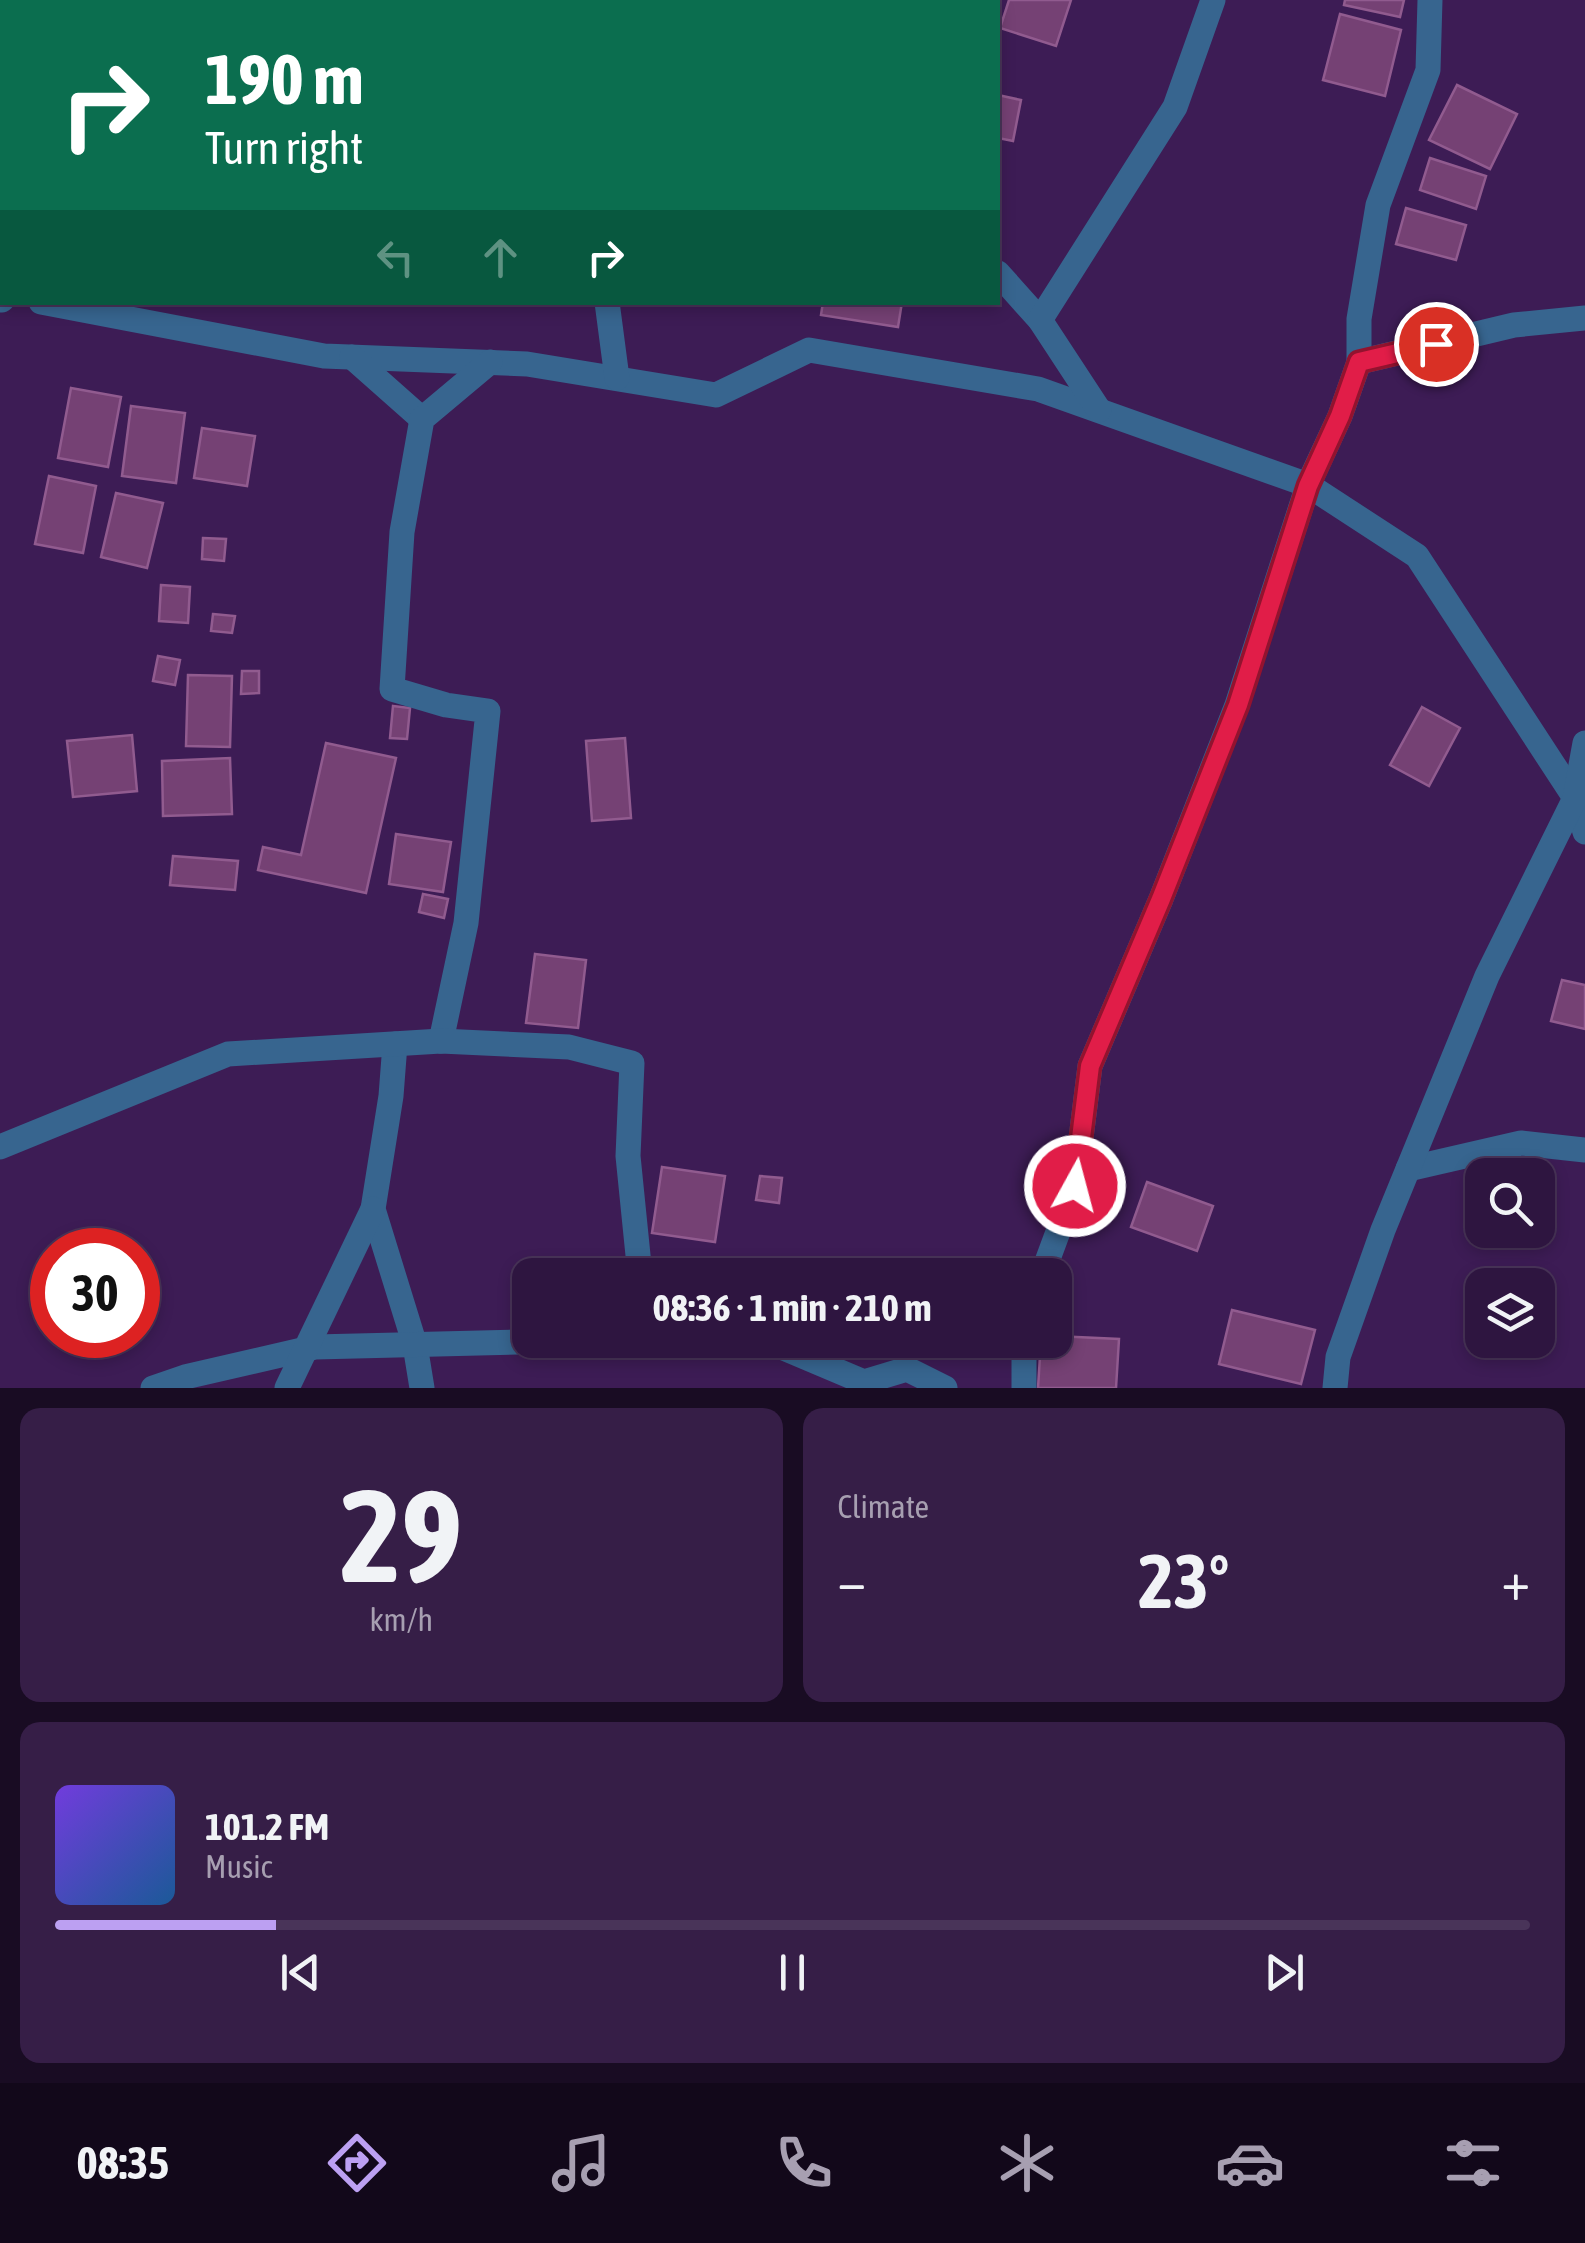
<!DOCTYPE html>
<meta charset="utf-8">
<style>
:root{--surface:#2e1540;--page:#361e47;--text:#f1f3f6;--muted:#a79fb1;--line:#493459;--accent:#bca0f2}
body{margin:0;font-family:"Asap Condensed",sans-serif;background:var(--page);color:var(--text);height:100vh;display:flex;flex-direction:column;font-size:38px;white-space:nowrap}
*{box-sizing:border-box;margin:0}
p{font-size:32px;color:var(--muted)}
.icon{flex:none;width:55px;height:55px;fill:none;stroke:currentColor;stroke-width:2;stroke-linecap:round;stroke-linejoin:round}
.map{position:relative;height:1388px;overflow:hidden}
.panel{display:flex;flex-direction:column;gap:20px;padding:20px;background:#190c23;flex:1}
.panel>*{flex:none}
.hud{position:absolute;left:0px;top:0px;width:1000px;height:305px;box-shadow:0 5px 15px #0003,0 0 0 2px var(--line);background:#0b6e4f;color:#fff;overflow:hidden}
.buttons{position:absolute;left:1465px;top:1158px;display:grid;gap:20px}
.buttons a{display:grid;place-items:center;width:90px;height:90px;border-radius:20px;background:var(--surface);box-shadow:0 5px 15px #0003,0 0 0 2px var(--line);font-size:50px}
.speed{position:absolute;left:30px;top:1228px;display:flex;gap:20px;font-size:50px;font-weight:700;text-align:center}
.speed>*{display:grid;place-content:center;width:130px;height:130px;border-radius:50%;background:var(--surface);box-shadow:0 5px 15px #0003,0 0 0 2px var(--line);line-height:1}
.speed .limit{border:15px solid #d22;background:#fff;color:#111}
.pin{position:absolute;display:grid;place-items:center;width:85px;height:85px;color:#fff;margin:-42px;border:5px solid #fff;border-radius:50%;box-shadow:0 2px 10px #0007}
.me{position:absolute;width:110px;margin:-55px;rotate:7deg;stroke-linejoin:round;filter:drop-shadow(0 0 8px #0008)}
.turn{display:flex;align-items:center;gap:35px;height:210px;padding:0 40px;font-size:45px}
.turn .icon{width:130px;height:130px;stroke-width:2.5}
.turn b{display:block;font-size:70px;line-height:85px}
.lanes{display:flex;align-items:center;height:95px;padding:0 40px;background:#0003;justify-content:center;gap:50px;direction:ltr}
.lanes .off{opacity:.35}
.big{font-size:75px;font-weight:700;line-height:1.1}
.panel .card{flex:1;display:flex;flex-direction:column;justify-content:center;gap:15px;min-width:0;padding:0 35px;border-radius:20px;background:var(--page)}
.panel .dial{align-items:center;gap:0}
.dial b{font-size:130px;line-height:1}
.song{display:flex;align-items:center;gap:30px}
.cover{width:120px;height:120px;border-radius:15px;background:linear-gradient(135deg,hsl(260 70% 55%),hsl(210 70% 35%))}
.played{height:10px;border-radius:5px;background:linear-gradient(90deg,var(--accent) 15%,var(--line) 15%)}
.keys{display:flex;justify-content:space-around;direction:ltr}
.heat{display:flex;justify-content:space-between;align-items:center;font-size:55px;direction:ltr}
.panel .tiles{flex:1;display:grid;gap:20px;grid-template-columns:1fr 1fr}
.card:last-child{grid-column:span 2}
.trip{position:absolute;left:512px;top:1258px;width:560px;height:100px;border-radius:20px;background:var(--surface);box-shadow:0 5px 15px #0003,0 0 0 2px var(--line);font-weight:700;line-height:100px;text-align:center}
.tab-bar{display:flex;height:160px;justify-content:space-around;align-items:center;background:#12081a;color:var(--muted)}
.tab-bar .icon{width:70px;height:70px}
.tab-bar .on{color:var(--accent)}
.tab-bar b{font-size:45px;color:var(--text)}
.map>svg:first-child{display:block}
.building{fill:#754174;stroke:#915b8f;stroke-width:2.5}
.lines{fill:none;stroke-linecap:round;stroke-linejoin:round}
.street{stroke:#37658f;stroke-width:25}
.route-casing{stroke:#92132f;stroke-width:25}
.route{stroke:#e11d48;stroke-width:18}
</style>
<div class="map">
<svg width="1585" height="1388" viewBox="0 0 1585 1388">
<rect width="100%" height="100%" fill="#3d1c55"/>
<g class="building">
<path d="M1009,0H1071L1056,46L1000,28Z"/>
<path d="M1345,0H1404L1400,17L1344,5Z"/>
<path d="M1340,14L1401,30L1385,96L1323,80Z"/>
<path d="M1457,85L1517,114L1490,169L1429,140Z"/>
<path d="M998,95L1021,100L1013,141L998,138Z"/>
<path d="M1430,158L1486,176L1476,209L1420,190Z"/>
<path d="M1406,208L1466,225L1456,260L1396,244Z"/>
<path d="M823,302H902L898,327L821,315Z"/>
<path d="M71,388L121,397L108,467L58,458Z"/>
<path d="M131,406L185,413L176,483L122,476Z"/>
<path d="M202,428L255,436L247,486L194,478Z"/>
<path d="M49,476L96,486L83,553L35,544Z"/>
<path d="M116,493L163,503L147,568L101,557Z"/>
<path d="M203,538L226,539L224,561L202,559Z"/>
<path d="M161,585L190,587L188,623L159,621Z"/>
<path d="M213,614L235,616L232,633L211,631Z"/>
<path d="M158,656L180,660L175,685L153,681Z"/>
<path d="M242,671H259V693L241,694Z"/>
<path d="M188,675L232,676L230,747L186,746Z"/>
<path d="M393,706L410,708L407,739L390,738Z"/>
<path d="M1422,707L1460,728L1429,786L1390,765Z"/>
<path d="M132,735L137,791L73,797L67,741Z"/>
<path d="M625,738L631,818L592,821L586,741Z"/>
<path d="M326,743L396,758L366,893L258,870L263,847L301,855Z"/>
<path d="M230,758L232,814L163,816L162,761Z"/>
<path d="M396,834L451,842L443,892L389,884Z"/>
<path d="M173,856L238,861L235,890L170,885Z"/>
<path d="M423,894L448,899L444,918L419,912Z"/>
<path d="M535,954L586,960L578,1028L526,1023Z"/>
<path d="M1562,980L1585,985V1029L1551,1021Z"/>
<path d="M662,1167L725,1176L715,1242L652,1233Z"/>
<path d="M760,1176L782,1178L779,1203L756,1200Z"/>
<path d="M1147,1182L1213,1206L1197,1251L1131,1227Z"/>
<path d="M1232,1310L1315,1330L1301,1384L1219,1364Z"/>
<path d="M1055,1336L1119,1339L1116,1388H1038L1041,1340H1055Z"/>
</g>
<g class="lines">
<g class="street">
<path d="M733,2L734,0"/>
<path d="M910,2L911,0"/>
<path d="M998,273L1040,320"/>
<path d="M0,300H2"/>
<path d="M41,302L324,356L527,364L716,395L809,350L1038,389L1308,485L1417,556L1575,798L1585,832"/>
<path d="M607,302L617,378"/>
<path d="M352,357L422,419"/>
<path d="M1359,362L1514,325L1585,318"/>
<path d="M1099,410L1040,320L1175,107L1213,0"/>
<path d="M441,1041L466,923L488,711L446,705L392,689L402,532L422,419L490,362"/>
<path d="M395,1044L391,1096L373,1209L415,1345L422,1388"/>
<path d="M0,1147L228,1054L441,1041L569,1047L632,1063L628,1156L640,1275"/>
<path d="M1408,1169L1521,1143L1585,1150"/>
<path d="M1042,1275L1075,1186L1090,1066L1161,899L1237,705L1308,485L1340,416L1359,362V319L1378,205L1428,70L1430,0"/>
<path d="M728,1340L767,1341L864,1382L907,1369L945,1388"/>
<path d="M1024,1340V1388"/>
<path d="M153,1388L185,1377L315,1347L597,1340"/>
<path d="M287,1388L373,1209"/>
<path d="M1335,1388L1338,1357L1383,1230L1487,976L1575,798L1585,743"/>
</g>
</g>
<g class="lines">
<defs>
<path id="route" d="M1075,1186L1090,1066L1161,899L1238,705L1308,486L1340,416L1359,362L1436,344"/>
</defs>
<use href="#route" class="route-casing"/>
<use href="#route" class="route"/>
</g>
</svg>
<div class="buttons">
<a><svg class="icon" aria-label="search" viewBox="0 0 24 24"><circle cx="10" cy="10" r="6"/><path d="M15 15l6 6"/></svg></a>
<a><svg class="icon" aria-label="layers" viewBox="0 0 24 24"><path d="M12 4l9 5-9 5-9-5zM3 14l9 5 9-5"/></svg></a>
</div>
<div class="speed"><div class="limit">30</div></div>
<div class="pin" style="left:1436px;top:344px;background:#d93025"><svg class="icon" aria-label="arrive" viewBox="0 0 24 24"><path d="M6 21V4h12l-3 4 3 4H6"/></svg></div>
<svg class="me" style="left:1075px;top:1186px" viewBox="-20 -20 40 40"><circle r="17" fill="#e11d48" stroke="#fff" stroke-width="3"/><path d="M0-11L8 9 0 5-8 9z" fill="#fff"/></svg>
<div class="trip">08:36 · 1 min · 210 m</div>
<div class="hud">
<div class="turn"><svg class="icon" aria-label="right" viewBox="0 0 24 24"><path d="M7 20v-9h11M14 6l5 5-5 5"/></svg><div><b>190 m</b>Turn right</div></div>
<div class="lanes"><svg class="icon off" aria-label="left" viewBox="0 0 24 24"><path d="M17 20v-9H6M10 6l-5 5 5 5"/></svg><svg class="icon off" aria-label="ahead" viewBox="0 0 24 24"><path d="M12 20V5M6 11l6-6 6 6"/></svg><svg class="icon" aria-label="right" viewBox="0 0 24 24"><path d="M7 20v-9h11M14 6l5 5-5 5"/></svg></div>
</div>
</div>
<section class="panel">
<div class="tiles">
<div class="card dial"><b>29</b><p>km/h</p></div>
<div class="card"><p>Climate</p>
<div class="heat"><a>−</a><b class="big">23°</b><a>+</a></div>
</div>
<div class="card">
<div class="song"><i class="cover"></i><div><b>101.2 FM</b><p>Music</p></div></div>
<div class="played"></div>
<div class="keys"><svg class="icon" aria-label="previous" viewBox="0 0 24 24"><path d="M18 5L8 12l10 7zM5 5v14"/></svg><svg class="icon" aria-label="pause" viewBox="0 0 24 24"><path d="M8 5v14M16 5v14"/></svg><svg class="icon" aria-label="next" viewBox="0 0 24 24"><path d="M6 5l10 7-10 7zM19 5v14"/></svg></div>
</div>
</div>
</section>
<nav class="tab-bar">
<b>08:35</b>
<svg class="icon on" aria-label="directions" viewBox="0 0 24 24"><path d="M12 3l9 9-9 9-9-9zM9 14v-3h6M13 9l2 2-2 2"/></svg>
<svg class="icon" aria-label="music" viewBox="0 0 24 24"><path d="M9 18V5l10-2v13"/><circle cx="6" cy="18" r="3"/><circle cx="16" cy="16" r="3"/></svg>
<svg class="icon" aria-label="phone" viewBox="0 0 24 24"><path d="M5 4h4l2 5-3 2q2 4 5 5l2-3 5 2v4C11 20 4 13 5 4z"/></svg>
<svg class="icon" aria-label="climate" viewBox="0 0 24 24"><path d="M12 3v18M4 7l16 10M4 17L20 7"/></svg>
<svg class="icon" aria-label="car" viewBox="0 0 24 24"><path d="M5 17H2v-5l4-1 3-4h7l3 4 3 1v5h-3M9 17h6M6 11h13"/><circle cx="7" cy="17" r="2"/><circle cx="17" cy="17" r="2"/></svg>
<svg class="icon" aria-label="filters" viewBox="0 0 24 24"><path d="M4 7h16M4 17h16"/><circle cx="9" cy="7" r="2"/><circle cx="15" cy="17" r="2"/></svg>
</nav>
